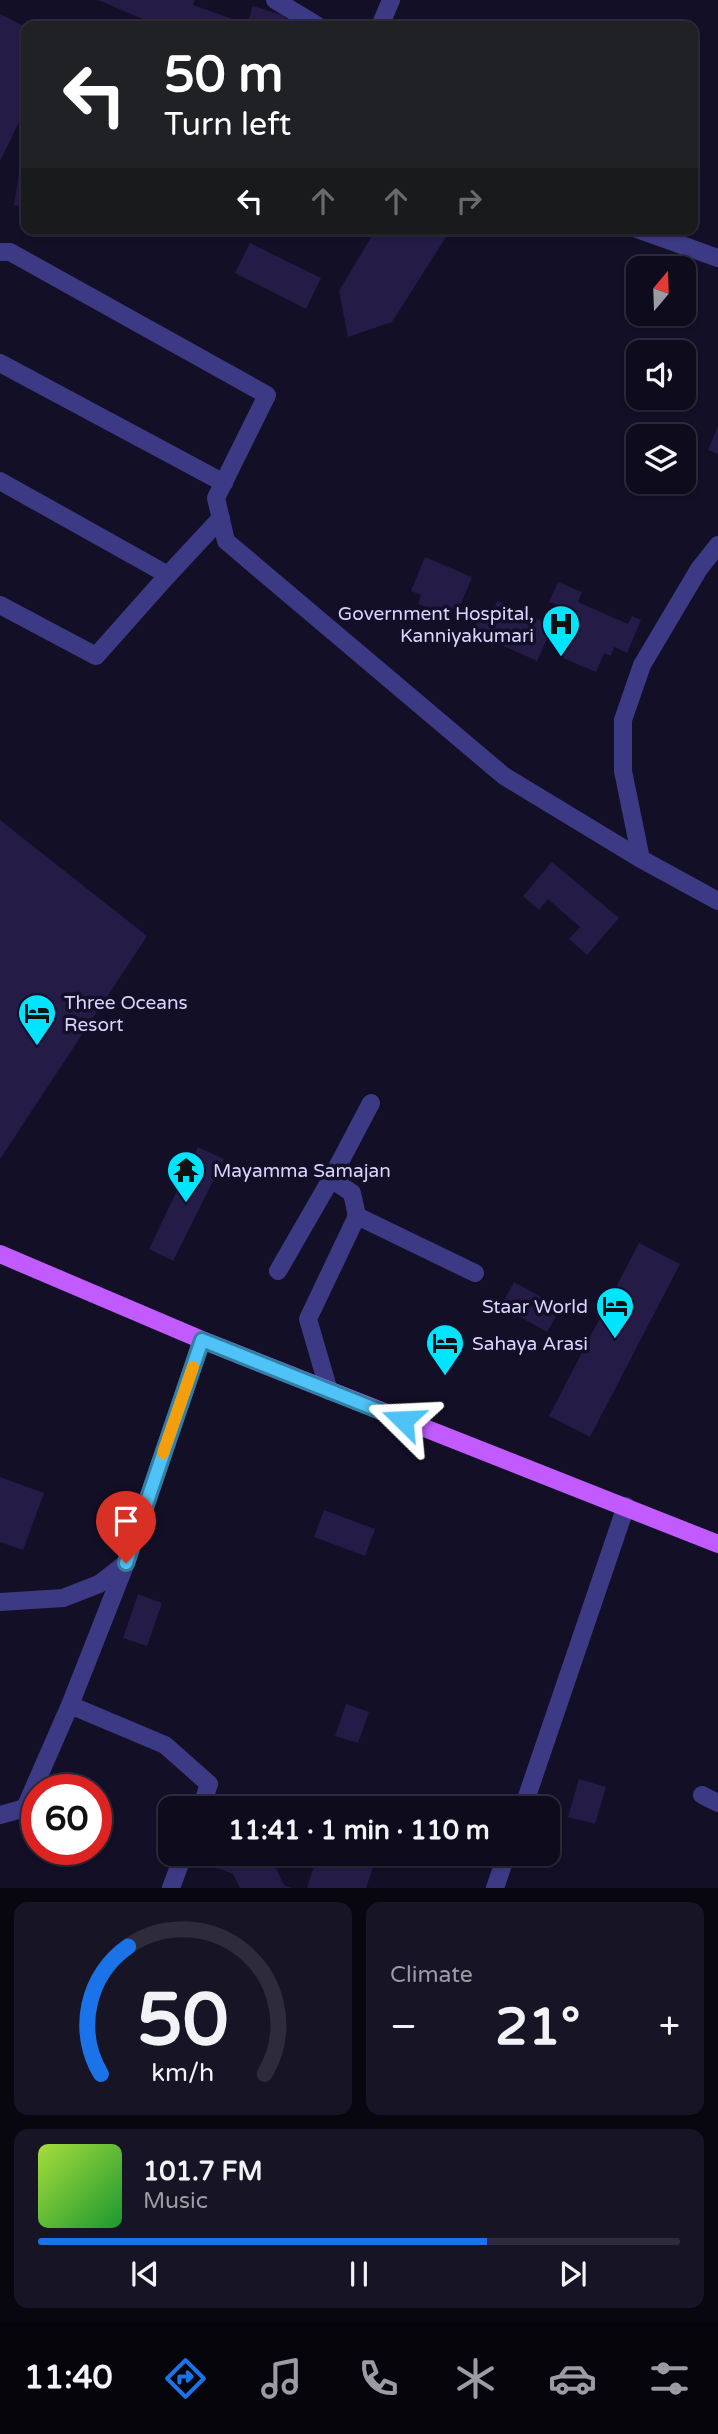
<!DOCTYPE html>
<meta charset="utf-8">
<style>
:root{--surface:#0e0b1c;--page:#171425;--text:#f1f3f6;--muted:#9b9ba3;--line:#2e2b3b;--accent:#1a73e8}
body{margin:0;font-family:"Varela Round",sans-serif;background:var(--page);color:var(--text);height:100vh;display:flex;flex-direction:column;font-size:26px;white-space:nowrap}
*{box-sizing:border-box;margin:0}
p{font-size:23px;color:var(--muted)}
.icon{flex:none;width:38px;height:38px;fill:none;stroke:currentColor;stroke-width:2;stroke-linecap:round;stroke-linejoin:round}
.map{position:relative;height:1888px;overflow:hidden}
.drawer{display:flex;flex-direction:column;gap:14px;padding:14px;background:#08060f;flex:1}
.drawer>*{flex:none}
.guide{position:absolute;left:21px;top:21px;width:677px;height:214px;border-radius:14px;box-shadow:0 2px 5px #0004,0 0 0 2px var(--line);background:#202124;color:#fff;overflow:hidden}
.needle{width:46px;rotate:19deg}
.tools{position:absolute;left:626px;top:256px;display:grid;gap:14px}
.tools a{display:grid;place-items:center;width:70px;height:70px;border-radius:14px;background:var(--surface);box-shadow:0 2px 5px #0004,0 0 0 2px var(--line);font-size:35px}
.speed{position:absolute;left:21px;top:1774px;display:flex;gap:14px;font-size:35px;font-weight:700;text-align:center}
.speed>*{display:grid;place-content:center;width:91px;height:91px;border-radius:50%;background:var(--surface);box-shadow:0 2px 5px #0004,0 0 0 2px var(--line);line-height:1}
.speed .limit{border:10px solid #d22;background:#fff;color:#111}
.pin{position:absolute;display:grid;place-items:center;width:60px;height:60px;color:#fff;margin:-72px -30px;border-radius:50% 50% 50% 0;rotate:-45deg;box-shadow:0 0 7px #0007}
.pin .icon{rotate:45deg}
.me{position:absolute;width:77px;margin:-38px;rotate:291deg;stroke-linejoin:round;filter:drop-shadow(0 0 5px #0008)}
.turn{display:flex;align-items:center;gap:24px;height:147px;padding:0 28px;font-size:32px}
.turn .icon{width:91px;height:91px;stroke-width:2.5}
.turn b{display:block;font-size:49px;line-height:60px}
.lanes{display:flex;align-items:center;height:66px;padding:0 28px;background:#0003;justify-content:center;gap:35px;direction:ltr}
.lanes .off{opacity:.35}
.big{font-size:52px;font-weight:800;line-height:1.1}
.drawer .card{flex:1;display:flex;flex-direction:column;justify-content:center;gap:10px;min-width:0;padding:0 24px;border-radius:14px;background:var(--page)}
.drawer .dial{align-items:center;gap:0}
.dial svg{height:182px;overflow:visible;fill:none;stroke:var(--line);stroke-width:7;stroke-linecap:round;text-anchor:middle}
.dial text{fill:var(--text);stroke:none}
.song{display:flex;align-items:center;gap:21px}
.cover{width:84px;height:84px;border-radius:10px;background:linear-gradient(135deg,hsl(80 70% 55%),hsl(130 70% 35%))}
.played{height:7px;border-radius:4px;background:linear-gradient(90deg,var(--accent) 70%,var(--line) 70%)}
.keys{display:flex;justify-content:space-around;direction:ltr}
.heat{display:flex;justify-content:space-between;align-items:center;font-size:38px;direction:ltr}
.drawer .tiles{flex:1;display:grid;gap:14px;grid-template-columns:1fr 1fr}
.card:last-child{grid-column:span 2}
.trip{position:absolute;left:158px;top:1796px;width:402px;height:70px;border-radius:14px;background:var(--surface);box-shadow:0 2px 5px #0004,0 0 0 2px var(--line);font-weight:800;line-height:70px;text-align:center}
.menu{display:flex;height:112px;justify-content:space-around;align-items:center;background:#06040b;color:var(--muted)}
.menu .icon{width:49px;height:49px}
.menu .selected{color:var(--accent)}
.menu b{font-size:32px;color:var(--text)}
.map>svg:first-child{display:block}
.building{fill:#241b47}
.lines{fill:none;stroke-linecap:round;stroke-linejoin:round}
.minor{stroke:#3d3a85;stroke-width:18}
.major{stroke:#c25bff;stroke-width:18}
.route-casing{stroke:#337fa1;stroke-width:18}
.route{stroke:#4fc3f7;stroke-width:12}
.slow{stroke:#f59e0b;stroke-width:12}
.labels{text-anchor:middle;stroke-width:7;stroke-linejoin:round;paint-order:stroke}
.poi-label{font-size:19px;fill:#d9d4ff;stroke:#130f26;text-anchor:start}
</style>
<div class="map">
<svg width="718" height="1888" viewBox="0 0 718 1888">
<rect width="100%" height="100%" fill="#130f26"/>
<g class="building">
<path d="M98,0H195L193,5L247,24L253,6L282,15L294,26H159Z"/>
<path d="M0,14L26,27V108L0,161Z"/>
<path d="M21,160L26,161V207L14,205Z"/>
<path d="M376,229H451L392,322L348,337L339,291Z"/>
<path d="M250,243L321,278L306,309L235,273Z"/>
<path d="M718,426V454L708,450Z"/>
<path d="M425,557L472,577L458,611L449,607L446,615L418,604L421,595L411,591Z"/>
<path d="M558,582L582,592L578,602L628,624L632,616L641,620L627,653L614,647L611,656L604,653L596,672L563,658L575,630L558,623L561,616L553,613L557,605L549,602Z"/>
<path d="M497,601L553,626L537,661L472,632L483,607L493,612Z"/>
<path d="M0,820L147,936L0,1159Z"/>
<path d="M552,862L619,918L587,955L569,939L580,927L548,899L539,910L523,896Z"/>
<path d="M198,1147L224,1159L173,1261L149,1249Z"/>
<path d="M639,1243L680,1264L590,1437L549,1416Z"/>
<path d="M514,1282L561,1308L547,1332L501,1306Z"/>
<path d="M0,1477L44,1493L23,1550L0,1542Z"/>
<path d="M324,1510L375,1529L365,1556L314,1537Z"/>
<path d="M138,1594L162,1603L147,1646L123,1638Z"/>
<path d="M346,1704L369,1712L358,1743L335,1736Z"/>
<path d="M579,1779L606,1787L595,1824L568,1817Z"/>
<path d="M209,1853H269L284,1885L293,1888H240L233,1874L206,1864Z"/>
<path d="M318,1853H378L366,1888H307Z"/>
</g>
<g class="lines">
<g class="minor">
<path d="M275,0L318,26"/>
<path d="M380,26L391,0"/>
<path d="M637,229L718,258"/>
<path d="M0,252H10L267,395L216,498L226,541L504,776L641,859L718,901"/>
<path d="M0,363L224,483"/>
<path d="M0,481L168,575L221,518"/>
<path d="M0,605L96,656L168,575"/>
<path d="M641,859L623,771V720L642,665L699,569L718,545"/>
<path d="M331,1179L352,1193L357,1216"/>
<path d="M278,1271L331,1179L371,1103"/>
<path d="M329,1391L308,1319L357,1216L475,1273"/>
<path d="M0,1602L63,1598L99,1584L126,1563"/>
<path d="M70,1705L165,1745L209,1784L201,1808"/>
<path d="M702,1795L718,1803"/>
<path d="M523,1808L626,1506"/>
<path d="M0,1815L25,1808L70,1705L126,1563L202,1340"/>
<path d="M171,1888L184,1853"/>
<path d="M495,1888L507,1853"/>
</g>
<path class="major" d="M0,1254L202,1340L718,1544"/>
</g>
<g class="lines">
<defs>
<path id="route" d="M126,1563L202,1340L403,1420"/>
</defs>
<use href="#route" class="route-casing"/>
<use href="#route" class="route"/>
<path class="slow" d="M163,1453L193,1367"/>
</g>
<defs>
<symbol id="hospital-pin" viewBox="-11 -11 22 30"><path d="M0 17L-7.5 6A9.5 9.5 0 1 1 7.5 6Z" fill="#00e5ff" stroke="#130f26"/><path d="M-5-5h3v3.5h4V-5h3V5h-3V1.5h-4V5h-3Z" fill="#111"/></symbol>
<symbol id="hotel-pin" viewBox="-11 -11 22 30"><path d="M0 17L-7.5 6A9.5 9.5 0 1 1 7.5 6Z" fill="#00e5ff" stroke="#130f26"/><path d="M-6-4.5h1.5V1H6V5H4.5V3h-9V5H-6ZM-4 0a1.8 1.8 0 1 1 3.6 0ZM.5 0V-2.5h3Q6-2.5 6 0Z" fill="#111"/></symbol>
<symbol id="temple-pin" viewBox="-11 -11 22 30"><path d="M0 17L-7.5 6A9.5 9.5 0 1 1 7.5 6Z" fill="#00e5ff" stroke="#130f26"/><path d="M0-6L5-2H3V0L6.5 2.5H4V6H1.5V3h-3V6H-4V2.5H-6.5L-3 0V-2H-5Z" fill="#111"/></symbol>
</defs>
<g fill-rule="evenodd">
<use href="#hospital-pin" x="539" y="602" width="44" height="60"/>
<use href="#hotel-pin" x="15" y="991" width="44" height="60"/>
<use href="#temple-pin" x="164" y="1148" width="44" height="60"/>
<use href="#hotel-pin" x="593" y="1284" width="44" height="60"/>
<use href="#hotel-pin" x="423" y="1321" width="44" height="60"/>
</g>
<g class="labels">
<g class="poi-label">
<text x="534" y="620" text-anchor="end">Government Hospital,<tspan x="534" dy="22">Kanniyakumari</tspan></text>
<text x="64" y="1009">Three Oceans<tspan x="64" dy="22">Resort</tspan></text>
<text x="213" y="1177">Mayamma Samajan</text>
<text x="588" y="1313" text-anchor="end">Staar World</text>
<text x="472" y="1350">Sahaya Arasi</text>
</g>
</g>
</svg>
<div class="tools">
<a><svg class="needle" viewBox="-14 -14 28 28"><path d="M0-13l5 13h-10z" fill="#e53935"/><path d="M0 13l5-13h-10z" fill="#9b9ba3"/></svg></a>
<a><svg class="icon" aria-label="sound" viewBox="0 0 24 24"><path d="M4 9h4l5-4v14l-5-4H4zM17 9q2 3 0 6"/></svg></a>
<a><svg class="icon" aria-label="layers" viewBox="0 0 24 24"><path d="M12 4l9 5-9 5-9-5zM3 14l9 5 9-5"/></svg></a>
</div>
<div class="speed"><div class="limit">60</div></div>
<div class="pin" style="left:126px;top:1563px;background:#d93025"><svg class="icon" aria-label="arrive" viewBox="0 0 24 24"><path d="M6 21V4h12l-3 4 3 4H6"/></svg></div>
<svg class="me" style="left:403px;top:1420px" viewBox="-20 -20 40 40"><path d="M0-17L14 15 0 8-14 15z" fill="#4fc3f7" stroke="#fff" stroke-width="4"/></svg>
<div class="trip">11:41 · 1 min · 110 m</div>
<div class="guide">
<div class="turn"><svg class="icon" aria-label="left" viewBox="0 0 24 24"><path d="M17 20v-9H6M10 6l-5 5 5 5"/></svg><div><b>50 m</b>Turn left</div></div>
<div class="lanes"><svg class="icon" aria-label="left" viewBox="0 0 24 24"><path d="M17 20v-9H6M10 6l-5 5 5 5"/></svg><svg class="icon off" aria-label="ahead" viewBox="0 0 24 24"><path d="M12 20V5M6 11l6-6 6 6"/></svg><svg class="icon off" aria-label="ahead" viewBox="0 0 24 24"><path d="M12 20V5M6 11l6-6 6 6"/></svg><svg class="icon off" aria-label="right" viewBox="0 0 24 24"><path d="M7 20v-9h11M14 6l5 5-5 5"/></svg></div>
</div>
</div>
<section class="drawer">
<div class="tiles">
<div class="card dial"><svg viewBox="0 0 100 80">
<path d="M14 69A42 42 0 1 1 86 69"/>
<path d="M14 69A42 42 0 0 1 26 13" stroke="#1a73e8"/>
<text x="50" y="56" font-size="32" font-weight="700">50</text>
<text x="50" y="72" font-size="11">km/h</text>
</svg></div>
<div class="card"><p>Climate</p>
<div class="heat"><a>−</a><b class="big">21°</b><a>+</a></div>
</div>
<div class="card">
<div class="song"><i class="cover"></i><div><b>101.7 FM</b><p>Music</p></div></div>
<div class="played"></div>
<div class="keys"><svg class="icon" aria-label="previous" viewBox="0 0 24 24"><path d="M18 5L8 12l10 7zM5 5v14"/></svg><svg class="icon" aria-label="pause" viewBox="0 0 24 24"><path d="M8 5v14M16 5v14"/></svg><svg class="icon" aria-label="next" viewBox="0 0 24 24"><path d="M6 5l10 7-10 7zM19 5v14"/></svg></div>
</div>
</div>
</section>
<nav class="menu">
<b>11:40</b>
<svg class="icon selected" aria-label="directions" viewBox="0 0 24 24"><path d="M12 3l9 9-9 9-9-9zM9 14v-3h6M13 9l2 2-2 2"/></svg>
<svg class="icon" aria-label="music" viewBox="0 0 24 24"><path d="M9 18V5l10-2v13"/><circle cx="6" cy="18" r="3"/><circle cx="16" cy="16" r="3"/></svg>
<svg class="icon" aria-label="phone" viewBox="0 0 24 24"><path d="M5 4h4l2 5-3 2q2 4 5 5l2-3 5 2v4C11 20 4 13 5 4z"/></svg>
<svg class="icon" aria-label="climate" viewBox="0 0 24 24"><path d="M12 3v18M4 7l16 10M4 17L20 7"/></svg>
<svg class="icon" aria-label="car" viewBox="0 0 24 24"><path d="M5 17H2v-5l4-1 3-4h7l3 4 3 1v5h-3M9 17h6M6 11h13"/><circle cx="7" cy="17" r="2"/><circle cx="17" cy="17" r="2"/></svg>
<svg class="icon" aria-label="filters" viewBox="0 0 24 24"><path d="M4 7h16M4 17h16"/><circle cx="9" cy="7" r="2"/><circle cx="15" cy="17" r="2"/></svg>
</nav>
